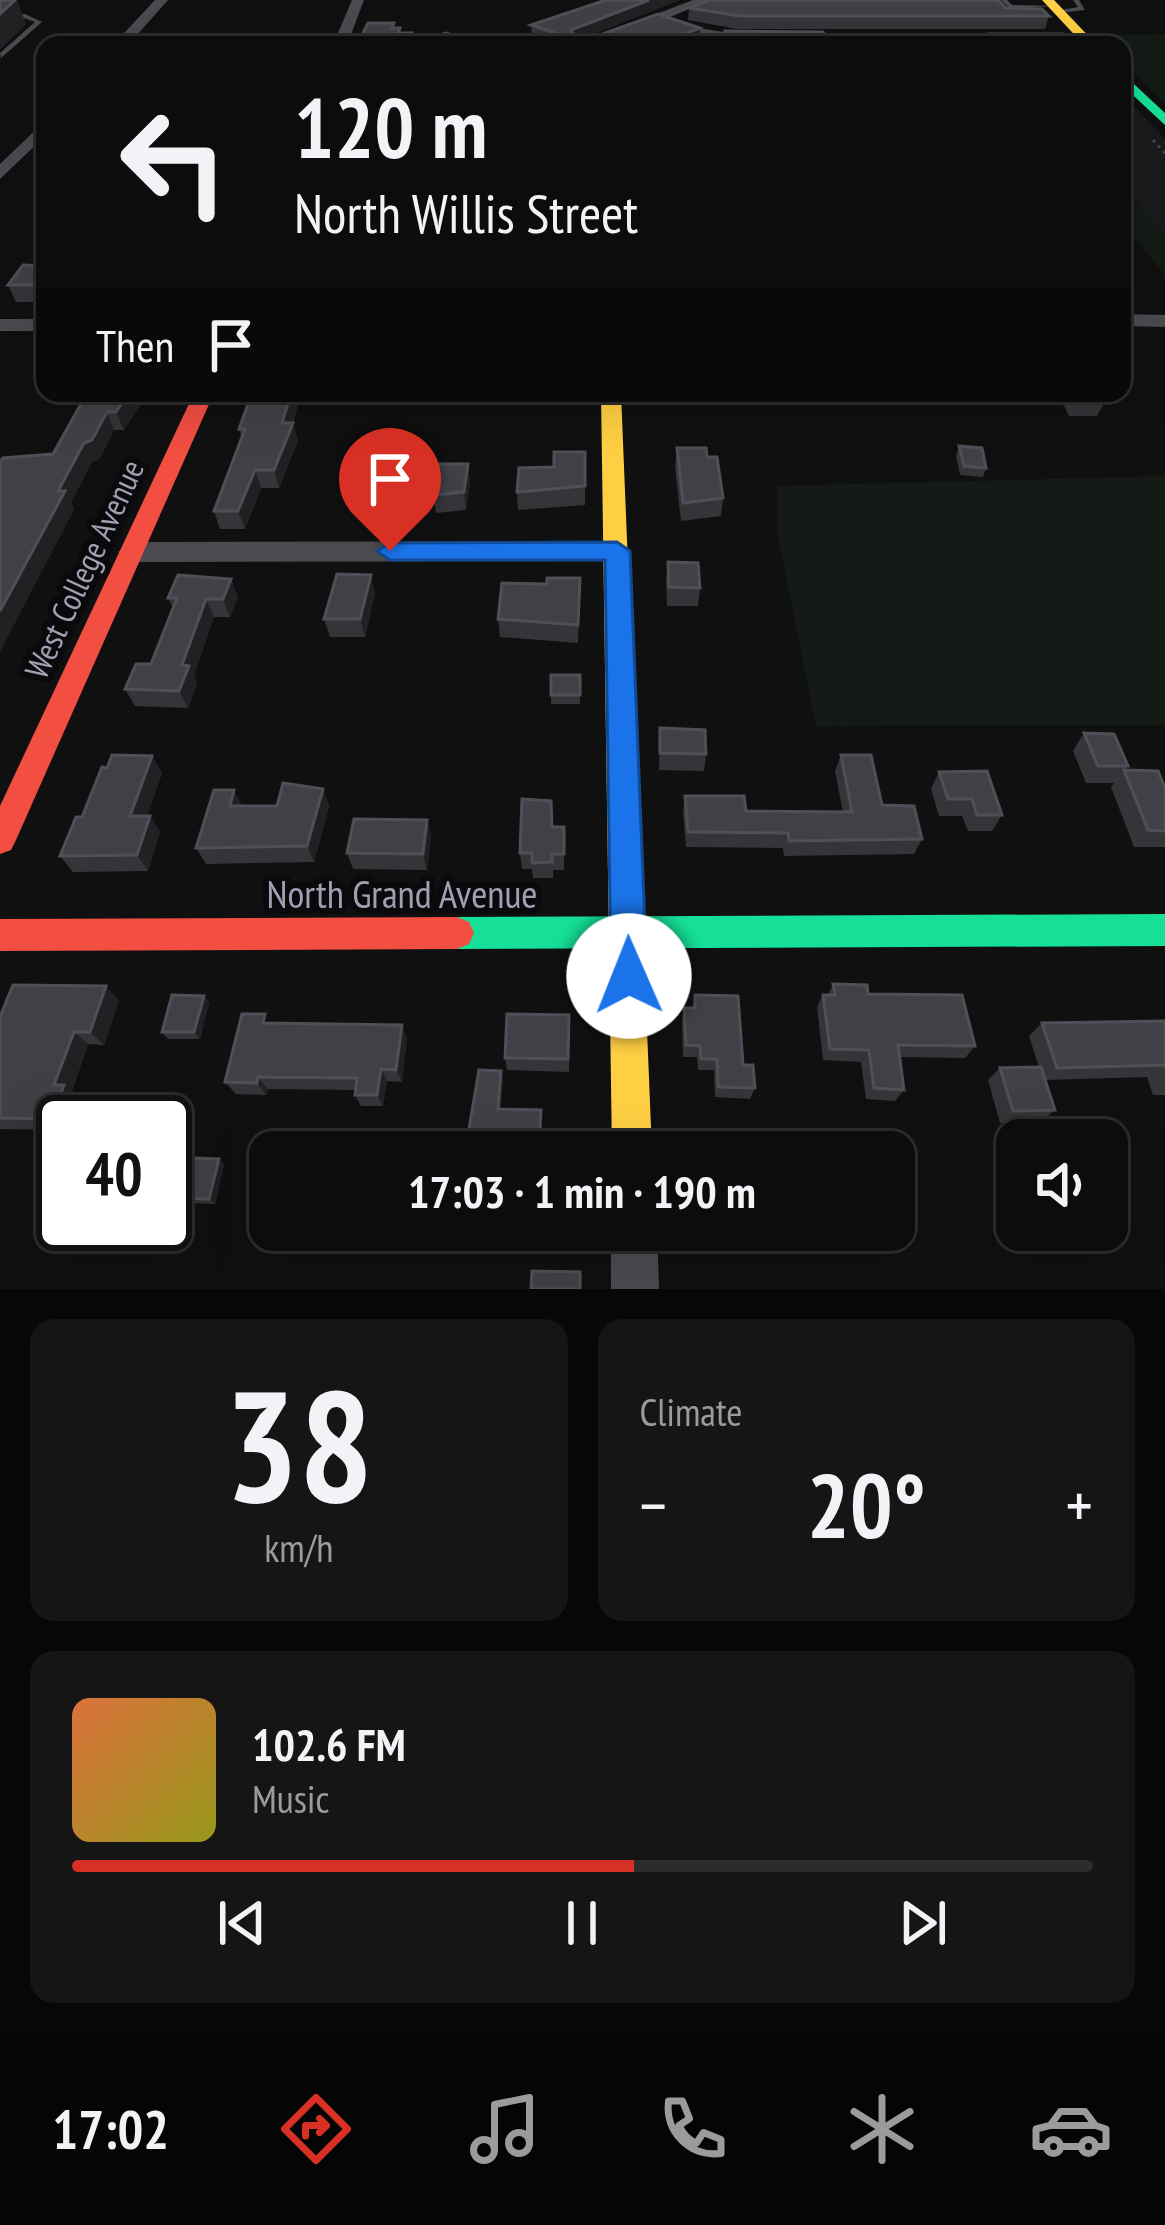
<!DOCTYPE html>
<meta charset="utf-8">
<style>
:root{--surface:#0c0c0c;--page:#151515;--text:#f1f3f6;--muted:#9a9b9d;--line:#2c2c2d;--accent:#d93025}
body{margin:0;font-family:"PT Sans Narrow",sans-serif;background:var(--page);color:var(--text);height:100vh;display:flex;flex-direction:column;font-size:45px;white-space:nowrap}
*{box-sizing:border-box;margin:0}
p{font-size:39px;color:var(--muted)}
.icon{flex:none;width:66px;height:66px;fill:none;stroke:currentColor;stroke-width:2;stroke-linecap:round;stroke-linejoin:round}
.map{position:relative;height:1289px;overflow:hidden}
.side{display:flex;flex-direction:column;gap:30px;padding:30px;background:#070707;flex:1}
.side>*{flex:none}
.banner{position:absolute;left:36px;top:36px;width:1095px;height:366px;border-radius:24px;box-shadow:0 12px 48px #0002,0 0 0 3px var(--line);background:#0c0c0c;color:var(--text);overflow:hidden}
.tools{position:absolute;left:996px;top:1119px;display:grid;gap:24px}
.tools a{display:grid;place-items:center;width:132px;height:132px;border-radius:24px;background:var(--surface);box-shadow:0 12px 48px #0002,0 0 0 3px var(--line);font-size:60px}
.speed{position:absolute;left:36px;top:1095px;display:flex;gap:24px;font-size:60px;font-weight:700;text-align:center}
.speed>*{display:grid;place-content:center;width:156px;height:156px;border-radius:50%;background:var(--surface);box-shadow:0 12px 48px #0002,0 0 0 3px var(--line);line-height:1}
.speed .limit{border:6px solid #111;border-radius:18px;background:#fff;color:#111}
.pin{position:absolute;display:grid;place-items:center;width:102px;height:102px;color:#fff;margin:-123px -51px;border-radius:50% 50% 50% 0;rotate:-45deg;box-shadow:0 0 12px #0007}
.pin .icon{rotate:45deg}
.me{position:absolute;width:132px;margin:-66px;rotate:359deg;stroke-linejoin:round;filter:drop-shadow(0 0 9px #0008)}
.turn{display:flex;align-items:center;gap:42px;height:252px;padding:0 60px;font-size:54px}
.turn .icon{width:156px;height:156px;stroke-width:2.5}
.turn b{display:block;font-size:84px;line-height:102px}
.then{display:flex;align-items:center;height:114px;padding:0 60px;background:#0003;gap:24px;font-size:45px}
.big{font-size:90px;font-weight:600;line-height:1.1}
.side .widget{flex:1;display:flex;flex-direction:column;justify-content:center;gap:18px;min-width:0;padding:0 42px;border-radius:24px;background:var(--page)}
.side .dial{align-items:center;gap:0}
.dial b{font-size:156px;line-height:1}
.song{display:flex;align-items:center;gap:36px}
.cover{width:144px;height:144px;border-radius:18px;background:linear-gradient(135deg,hsl(20 70% 55%),hsl(60 70% 35%))}
.played{height:12px;border-radius:6px;background:linear-gradient(90deg,var(--accent) 55%,var(--line) 55%)}
.keys{display:flex;justify-content:space-around;direction:ltr}
.heat{display:flex;justify-content:space-between;align-items:center;font-size:66px;direction:ltr}
.side .tiles{flex:1;display:grid;gap:30px;grid-template-columns:1fr 1fr}
.widget:last-child{grid-column:span 2}
.trip{position:absolute;left:249px;top:1131px;width:666px;height:120px;border-radius:24px;background:var(--surface);box-shadow:0 12px 48px #0002,0 0 0 3px var(--line);font-weight:600;line-height:120px;text-align:center}
.tabs{display:flex;height:192px;justify-content:space-around;align-items:center;background:#050505;color:var(--muted)}
.tabs .icon{width:84px;height:84px}
.tabs .current{color:var(--accent)}
.tabs b{font-size:54px;color:var(--text)}
.map>svg:first-child{display:block}
.built{fill:#1b1a1d}
.green{fill:#141a16}
.lines{fill:none;stroke-linecap:round;stroke-linejoin:round}
.path{stroke:#45464b;stroke-width:3;stroke-dasharray:3 4.5;stroke-linecap:butt}
.lane{fill:#4a4a50;fill-rule:evenodd}
.street{fill:#4a4a50;fill-rule:evenodd}
.fast{fill:#16e098;fill-rule:evenodd}
.slow{fill:#ffcf43;fill-rule:evenodd}
.jam{fill:#f24e42;fill-rule:evenodd}
.wall{fill:#353539}
.shaded-wall{fill:#212123}
.building{fill:#404146;stroke:#4f5057;stroke-width:3}
.route{fill:#1a73e8;stroke:#114b97;stroke-width:3}
.labels{text-anchor:middle;stroke-width:12;stroke-linejoin:round;paint-order:stroke}
.street-label{font-size:33px;fill:#9fa1b3;stroke:#0a0a0c}
.near-street-label{font-size:39px;fill:#9fa1b3;stroke:#0a0a0c}
</style>
<div class="map">
<svg width="1165" height="1289" viewBox="0 0 1165 1289">
<rect width="100%" height="100%" fill="#101010"/>
<path class="built" d="M1122,93L1165,139V235L1122,185Z"/>
<g class="green">
<path d="M1165,34V104L1122,62V45H1106L1096,35Z"/>
<path d="M1122,185L1165,235V276L1122,222Z"/>
<path d="M1165,476V725L816,726L778,536L777,486Z"/>
</g>
<g class="lines">
<path class="path" d="M1153,140L1165,153"/>
<g class="lane">
<path d="M1001,0H1007L1012,5L1056,6L1010,9Z"/>
<path d="M1073,0H1079L1085,10L1058,13L1055,11L1078,7Z"/>
<path d="M0,14H25L42,22L1,58L0,53L35,22L24,18H0Z"/>
</g>
<g class="street">
<path d="M155,0H168L128,45H113Z"/>
<path d="M352,0H364L347,45H333Z"/>
<path d="M693,0H711L670,17L691,27L737,34H1084L1091,38L1084,42H737L683,34L659,21L595,45H575Z"/>
<path d="M45,121V136L0,179V164Z"/>
<path d="M1122,314L1165,315V327L1122,326Z"/>
<rect x="0" y="319" width="45" height="12"/>
<path d="M1000,393H1024L1025,396L1013,403Z"/>
<path d="M617,541L631,551L617,561L132,562L118,552L132,542Z"/>
<path d="M611,1230H657L659,1289H611Z"/>
</g>
<g class="fast">
<path d="M1122,73L1165,113V125L1122,85Z"/>
<path d="M1165,914V946L457,949L445,944L440,933L445,922L457,917Z"/>
</g>
<g class="slow">
<path d="M1042,0H1054L1097,45H1084Z"/>
<path d="M601,393H621L652,1152H612Z"/>
</g>
<g class="jam">
<path d="M194,393H214L16,840L11,850L0,854V806Z"/>
<path d="M457,917L469,922L474,933L469,944L457,949L0,951V919Z"/>
</g>
</g>
<g class="wall">
<path d="M606,0H680L588,36L700,28L699,41L690,45H551L532,38L531,25Z"/>
<path d="M689,8H1006L1049,16L1045,29H737L688,20Z"/>
<path d="M725,31L827,41V45H724Z"/>
<path d="M990,34L1074,45H987Z"/>
<path d="M45,266V302H16L8,285Z"/>
<path d="M87,393H148L124,430H114L100,458L92,462L71,502L74,509L0,651V462L53,454Z"/>
<path d="M252,393H301L293,423L298,441L279,488H261L245,529H220L214,511L242,439L239,429Z"/>
<path d="M1058,393H1099L1104,403L1097,416H1069Z"/>
<path d="M959,446L986,468L983,477L960,475L956,456Z"/>
<path d="M677,448L707,457L723,498L721,516L681,521L675,467Z"/>
<path d="M585,452V505L518,510L517,492L554,467Z"/>
<path d="M392,458L395,476L388,505L361,504L357,486Z"/>
<path d="M468,464L470,482L466,510L436,513L433,495Z"/>
<path d="M668,562L700,588L698,606H667L666,580Z"/>
<path d="M580,578L578,643L500,637L498,619Z"/>
<path d="M375,593L365,637H330L324,619Z"/>
<path d="M238,597L230,617H214L194,675L197,683L188,708L135,706L125,689L151,664L173,608L168,598Z"/>
<rect x="551" y="675" width="29" height="29"/>
<path d="M660,728L706,754L704,771L659,770Z"/>
<path d="M1084,733L1128,766L1125,770L1165,788V847H1134L1111,787L1114,783H1086L1073,751Z"/>
<path d="M841,755L882,805L922,839L914,854L784,856L783,848L686,847L683,812L685,796L746,811L843,812L835,771Z"/>
<path d="M152,756L162,773L147,816H150L160,832L148,871L73,872L60,856L107,768Z"/>
<path d="M939,772L1002,815L992,831H968L962,816H939L931,789Z"/>
<path d="M323,789L329,806L314,862L206,864L196,848L242,806H277Z"/>
<path d="M427,820L431,836L427,870L353,869L347,853Z"/>
<path d="M552,827H564V870H553V878H533L532,869H522L520,853Z"/>
<path d="M833,984L868,994L975,1046L965,1058L899,1057L904,1090L895,1101L866,1099L861,1062L823,1060L817,1007L823,995H828Z"/>
<path d="M695,995L743,1065L755,1088L750,1099L715,1097L714,1070H698L697,1057H683L682,1020L684,1008H692Z"/>
<path d="M204,996L209,1002L200,1039H168L162,1032Z"/>
<path d="M119,1000L104,1045L88,1044L72,1091L79,1097L71,1122H63V1130L0,1129V1017Z"/>
<path d="M569,1015V1072L507,1070L505,1058Z"/>
<path d="M1165,1021V1095H1153L1147,1077L1045,1080L1055,1110L1041,1122L1000,1123L988,1080L1000,1068L1039,1067L1029,1036L1042,1023Z"/>
<path d="M271,1023L407,1038L402,1082L387,1081L383,1106H361L355,1095V1090L268,1089L266,1095L236,1094L225,1082Z"/>
<path d="M224,1164L215,1204L191,1203L185,1198Z"/>
</g>
<g class="shaded-wall">
<path d="M15,0H17L26,24L0,50V14Z"/>
<path d="M649,0H680L577,40L571,30Z"/>
<path d="M700,28L699,41L690,45H659Z"/>
<path d="M129,393H148L124,430L116,412Z"/>
<path d="M291,393H301L291,427L293,423L298,441L279,488L274,470L282,423Z"/>
<path d="M107,412L114,430L100,458L92,462L71,502L74,509L0,651V611L58,491L84,443Z"/>
<path d="M392,458L395,476L388,505L385,487Z"/>
<path d="M468,464L470,482L466,510L464,492Z"/>
<path d="M255,470L261,488L245,529L238,511Z"/>
<path d="M371,575L375,593L365,637L360,619Z"/>
<path d="M231,579L238,597L230,617L223,599Z"/>
<path d="M206,599L214,617L194,675L197,683L188,708L179,691L182,665Z"/>
<path d="M152,756L162,773L141,833L130,816Z"/>
<path d="M323,789L329,806L314,862L307,846Z"/>
<path d="M234,790L243,807L230,806Z"/>
<path d="M150,816L160,832L148,871L137,855Z"/>
<path d="M427,820L431,836L427,870L423,854Z"/>
<path d="M106,986L119,1000L104,1045L90,1032Z"/>
<path d="M204,996L209,1002L200,1039L194,1032Z"/>
<path d="M402,1025L407,1038L402,1082L396,1070Z"/>
<path d="M74,1032L88,1044L72,1091L79,1097L71,1122H63V1126L52,1119L54,1085Z"/>
<path d="M381,1069L387,1081L383,1106L377,1095Z"/>
<path d="M501,1071L503,1082L500,1120L498,1109Z"/>
<path d="M258,1077L268,1089L266,1095L257,1083Z"/>
<path d="M219,1159L224,1164L215,1204L209,1199Z"/>
</g>
<g class="building">
<path d="M0,0H15L0,14Z"/>
<path d="M606,0H649L571,30L575,36H597L658,14L700,28L659,45H591L531,25Z"/>
<path d="M709,0H998L1006,8L1042,9L1049,16H739L689,8Z"/>
<path d="M368,23H394L392,28H400L398,33H412L407,45H357Z"/>
<path d="M725,31L823,32L827,41L729,43Z"/>
<path d="M446,33L481,45H409Z"/>
<path d="M990,34H1064L1074,45L998,42Z"/>
<path d="M23,265L45,266V285H8Z"/>
<path d="M87,393H129L116,412H107L92,440L84,443L58,491H65L0,611V462L3,458L53,454Z"/>
<path d="M252,393H291L282,423H293L274,470H255L238,511H214L245,429H239Z"/>
<path d="M1071,393H1099L1104,403L1075,402Z"/>
<path d="M959,446L982,448L986,468L964,466Z"/>
<path d="M677,448H706L707,457H717L723,498L683,503Z"/>
<path d="M554,452H585V486L517,492L519,468L554,467Z"/>
<path d="M365,457L392,458L385,487L357,486Z"/>
<path d="M439,464H468L464,492L433,495Z"/>
<path d="M668,562L698,563L700,588L669,587Z"/>
<path d="M337,574L371,575L360,619H324Z"/>
<path d="M178,575L231,579L223,599H206L182,665L189,666L179,691L125,689L136,664H151L177,598H168Z"/>
<path d="M547,578H580L578,625L498,619L502,583L547,584Z"/>
<rect x="551" y="675" width="29" height="20"/>
<path d="M660,728L705,730L706,754L660,753Z"/>
<path d="M1084,733L1114,734L1128,766H1098Z"/>
<path d="M112,755L152,756L130,816H150L137,855L60,856L76,817H82L102,767L107,768Z"/>
<path d="M841,755H871L882,805L914,806L922,839L789,841L788,833L688,832L685,796H744L746,811L852,812Z"/>
<path d="M1124,770L1158,771L1165,788V831L1148,830Z"/>
<path d="M987,771L1002,815H977L972,799H948L939,772Z"/>
<path d="M283,783L323,789L307,846L196,848L214,790H234L230,806H277Z"/>
<path d="M522,799L551,801L552,827H564V854H552V862L532,863V853H520Z"/>
<path d="M354,819L427,820L423,854L347,853Z"/>
<path d="M833,984L867,985L868,994L962,995L975,1046L898,1045L904,1090L874,1088L869,1050L830,1049L823,995H835Z"/>
<path d="M13,985L106,986L90,1032H74L54,1085H64L52,1119L0,1118V1017Z"/>
<path d="M172,995L204,996L194,1032H162Z"/>
<path d="M695,995L738,996L743,1065H753L755,1088L718,1087L717,1059H701L700,1046L686,1045L684,1008H695Z"/>
<path d="M242,1014H265L263,1023L402,1025L396,1070L381,1069L377,1095H355L357,1078L258,1077L257,1083L225,1082Z"/>
<path d="M507,1014L569,1015L568,1059L505,1058Z"/>
<path d="M1165,1021V1068L1164,1065L1057,1068L1042,1023Z"/>
<path d="M1041,1067L1055,1110L1013,1111L1000,1068Z"/>
<path d="M479,1070L501,1071L498,1109L541,1110L539,1152H465Z"/>
<path d="M195,1158L219,1159L209,1199L185,1198Z"/>
<path d="M532,1271L580,1272V1289H531Z"/>
</g>
<path class="route" d="M617,542L630,551L647,976L641,989L629,994L616,989L611,976L605,560H390L377,551L390,543Z"/>
<g class="labels">
<g class="street-label">
<text transform="translate(84 569) rotate(-65)" y="12">West College Avenue</text>
</g>
<g class="near-street-label">
<text x="402" y="908">North Grand Avenue</text>
</g>
</g>
</svg>
<div class="tools">
<a><svg class="icon" aria-label="sound" viewBox="0 0 24 24"><path d="M4 9h4l5-4v14l-5-4H4zM17 9q2 3 0 6"/></svg></a>
</div>
<div class="speed"><div class="limit">40</div></div>
<div class="pin" style="left:390px;top:551px;background:#d93025"><svg class="icon" aria-label="arrive" viewBox="0 0 24 24"><path d="M6 21V4h12l-3 4 3 4H6"/></svg></div>
<svg class="me" style="left:629px;top:976px" viewBox="-20 -20 40 40"><circle r="19" fill="#fff"/><path d="M0-13L10 11 0 6-10 11z" fill="#1a73e8"/></svg>
<div class="trip">17:03 · 1 min · 190 m</div>
<div class="banner">
<div class="turn"><svg class="icon" aria-label="left" viewBox="0 0 24 24"><path d="M17 20v-9H6M10 6l-5 5 5 5"/></svg><div><b>120 m</b>North Willis Street</div></div>
<div class="then">Then<svg class="icon" aria-label="arrive" viewBox="0 0 24 24"><path d="M6 21V4h12l-3 4 3 4H6"/></svg></div>
</div>
</div>
<section class="side">
<div class="tiles">
<div class="widget dial"><b>38</b><p>km/h</p></div>
<div class="widget"><p>Climate</p>
<div class="heat"><a>−</a><b class="big">20°</b><a>+</a></div>
</div>
<div class="widget">
<div class="song"><i class="cover"></i><div><b>102.6 FM</b><p>Music</p></div></div>
<div class="played"></div>
<div class="keys"><svg class="icon" aria-label="previous" viewBox="0 0 24 24"><path d="M18 5L8 12l10 7zM5 5v14"/></svg><svg class="icon" aria-label="pause" viewBox="0 0 24 24"><path d="M8 5v14M16 5v14"/></svg><svg class="icon" aria-label="next" viewBox="0 0 24 24"><path d="M6 5l10 7-10 7zM19 5v14"/></svg></div>
</div>
</div>
</section>
<nav class="tabs">
<b>17:02</b>
<svg class="icon current" aria-label="directions" viewBox="0 0 24 24"><path d="M12 3l9 9-9 9-9-9zM9 14v-3h6M13 9l2 2-2 2"/></svg>
<svg class="icon" aria-label="music" viewBox="0 0 24 24"><path d="M9 18V5l10-2v13"/><circle cx="6" cy="18" r="3"/><circle cx="16" cy="16" r="3"/></svg>
<svg class="icon" aria-label="phone" viewBox="0 0 24 24"><path d="M5 4h4l2 5-3 2q2 4 5 5l2-3 5 2v4C11 20 4 13 5 4z"/></svg>
<svg class="icon" aria-label="climate" viewBox="0 0 24 24"><path d="M12 3v18M4 7l16 10M4 17L20 7"/></svg>
<svg class="icon" aria-label="car" viewBox="0 0 24 24"><path d="M5 17H2v-5l4-1 3-4h7l3 4 3 1v5h-3M9 17h6M6 11h13"/><circle cx="7" cy="17" r="2"/><circle cx="17" cy="17" r="2"/></svg>
</nav>
